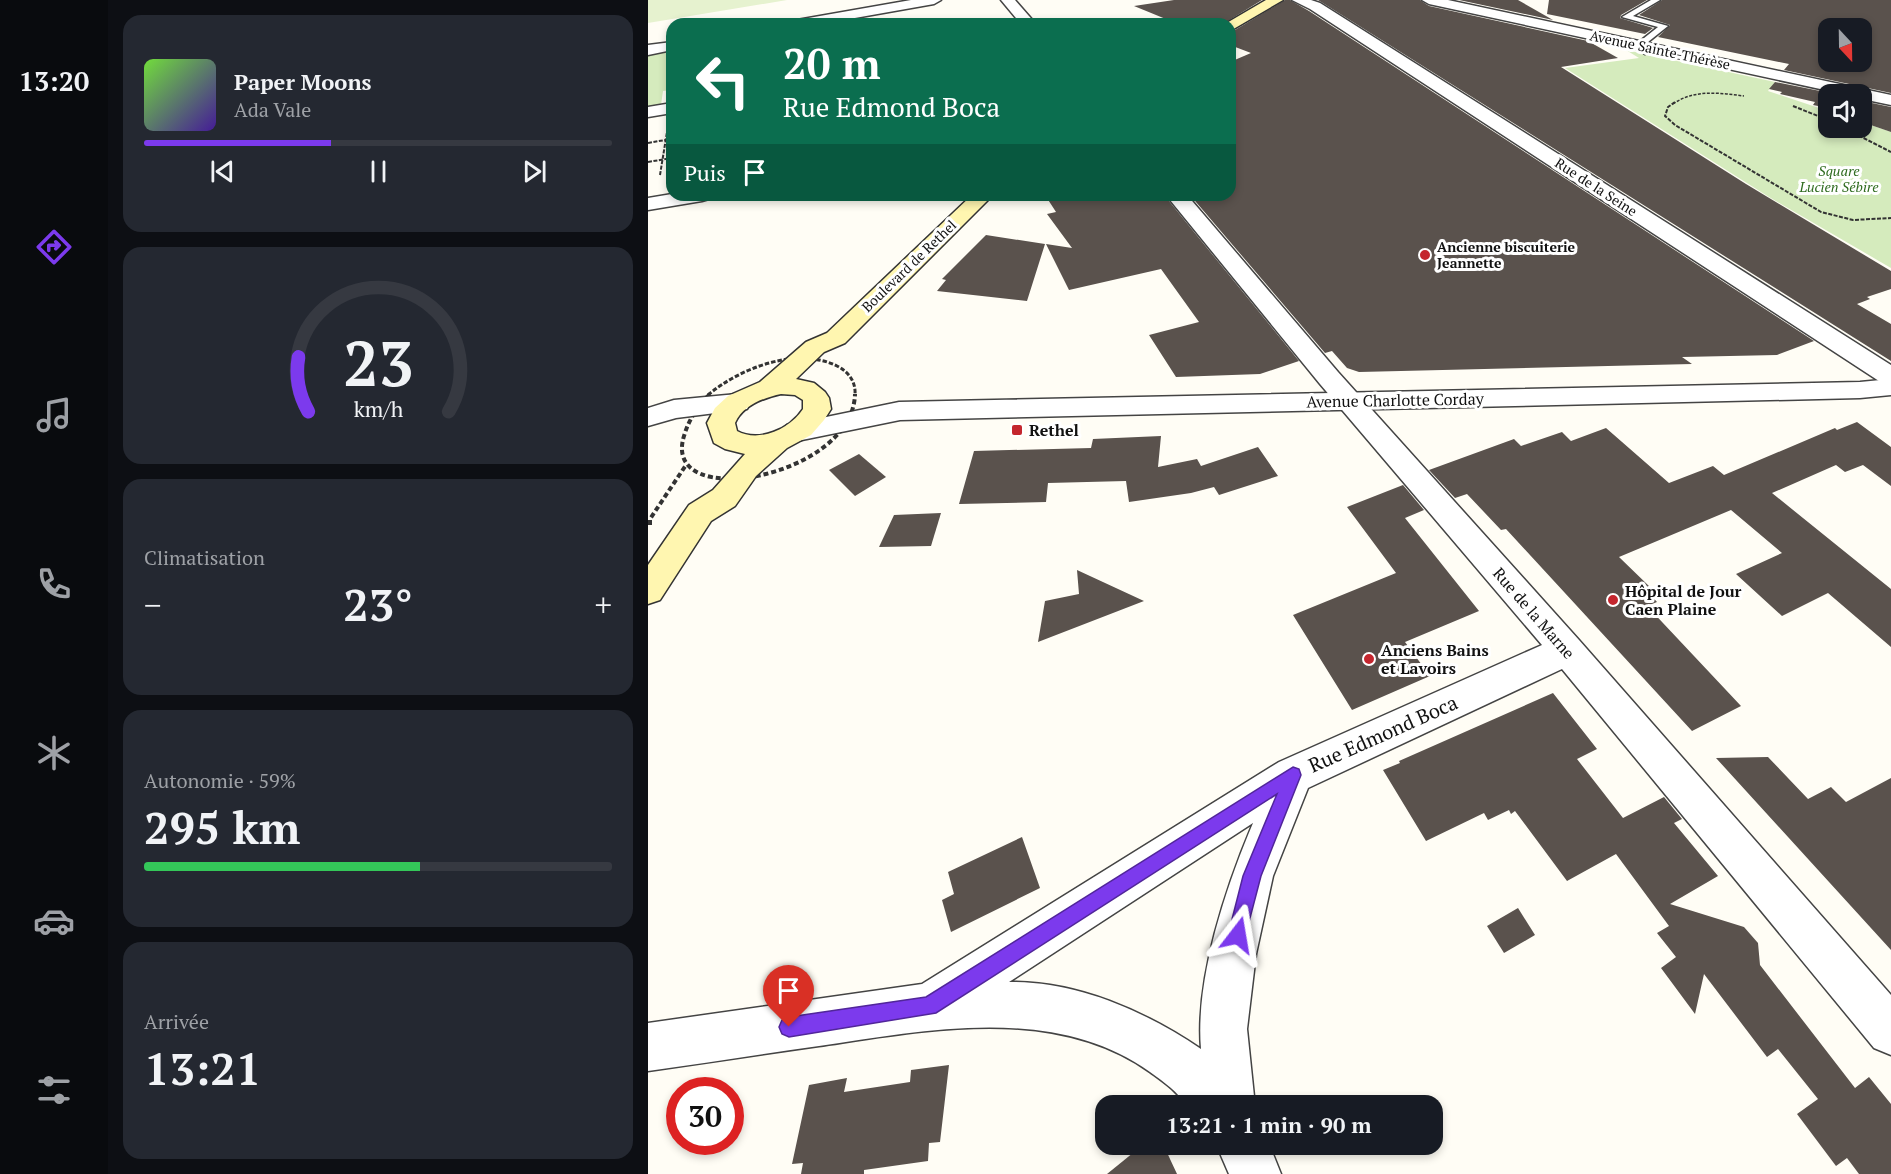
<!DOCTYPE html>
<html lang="fr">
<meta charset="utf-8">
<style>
:root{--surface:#171b24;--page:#242831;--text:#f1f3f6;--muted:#9ea1a6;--line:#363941;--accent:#7c3aed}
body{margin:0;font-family:"PT Serif",serif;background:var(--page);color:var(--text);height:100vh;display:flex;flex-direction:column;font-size:22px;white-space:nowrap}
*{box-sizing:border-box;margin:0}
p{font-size:20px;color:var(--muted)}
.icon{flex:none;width:33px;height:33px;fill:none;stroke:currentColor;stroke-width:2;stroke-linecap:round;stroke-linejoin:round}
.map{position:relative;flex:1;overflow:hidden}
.panel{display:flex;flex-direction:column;gap:15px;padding:15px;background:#0d0f14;width:540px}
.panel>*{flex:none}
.top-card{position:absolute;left:18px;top:18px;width:570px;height:183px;border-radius:18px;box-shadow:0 3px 9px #0003;background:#0b6e4f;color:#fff;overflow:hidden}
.needle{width:39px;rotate:158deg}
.tools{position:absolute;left:1170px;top:18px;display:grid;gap:12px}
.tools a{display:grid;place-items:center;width:54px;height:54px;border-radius:12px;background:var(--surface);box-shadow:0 3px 9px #0003;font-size:30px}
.speed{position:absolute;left:18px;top:1077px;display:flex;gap:12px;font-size:30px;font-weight:700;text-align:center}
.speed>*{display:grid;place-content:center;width:78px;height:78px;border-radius:50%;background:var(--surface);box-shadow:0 3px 9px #0003;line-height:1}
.speed .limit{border:9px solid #d22;background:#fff;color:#111}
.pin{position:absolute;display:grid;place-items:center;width:51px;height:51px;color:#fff;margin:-62px -26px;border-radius:50% 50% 50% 0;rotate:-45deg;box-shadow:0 0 6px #0007}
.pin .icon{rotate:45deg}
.me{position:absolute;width:66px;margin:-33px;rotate:14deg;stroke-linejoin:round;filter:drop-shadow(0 0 4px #0008)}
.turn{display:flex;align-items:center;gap:21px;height:126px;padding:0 18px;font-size:27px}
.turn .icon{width:78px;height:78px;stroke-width:2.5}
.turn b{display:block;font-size:42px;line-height:51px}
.then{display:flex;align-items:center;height:57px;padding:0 18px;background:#0003;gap:12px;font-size:22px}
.big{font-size:45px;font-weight:700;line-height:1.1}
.panel .widget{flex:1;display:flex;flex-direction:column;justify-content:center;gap:9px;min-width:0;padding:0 21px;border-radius:18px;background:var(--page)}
.panel .dial{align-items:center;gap:0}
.dial svg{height:156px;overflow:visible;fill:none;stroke:var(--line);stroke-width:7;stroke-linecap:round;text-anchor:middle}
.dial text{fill:var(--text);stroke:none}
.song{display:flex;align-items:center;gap:18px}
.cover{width:72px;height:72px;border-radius:9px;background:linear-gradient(135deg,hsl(100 70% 55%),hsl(260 70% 35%))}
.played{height:6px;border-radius:3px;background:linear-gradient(90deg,var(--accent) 40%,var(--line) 40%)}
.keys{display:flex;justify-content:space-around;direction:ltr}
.heat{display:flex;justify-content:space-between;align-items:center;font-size:33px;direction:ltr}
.charge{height:9px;border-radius:4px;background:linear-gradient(90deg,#34c759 59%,var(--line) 0)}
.trip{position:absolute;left:447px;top:1095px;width:348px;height:60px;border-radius:18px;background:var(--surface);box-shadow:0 3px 9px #0003;font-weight:700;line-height:60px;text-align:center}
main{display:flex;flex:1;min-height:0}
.menu{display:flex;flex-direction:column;width:108px;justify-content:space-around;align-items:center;background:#090b0e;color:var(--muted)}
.menu .icon{width:42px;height:42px}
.menu .active{color:var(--accent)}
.menu b{font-size:27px;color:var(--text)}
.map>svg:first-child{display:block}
.green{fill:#d5ebbd}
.pitch{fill:#e6f2cf}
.building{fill:#5a524d;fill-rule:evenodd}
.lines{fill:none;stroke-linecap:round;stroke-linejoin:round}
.service-casing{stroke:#444;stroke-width:3}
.minor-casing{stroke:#444;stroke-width:3}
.tertiary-casing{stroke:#444;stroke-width:3}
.secondary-casing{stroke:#333;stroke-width:3}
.path-far3{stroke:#333;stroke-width:1.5;stroke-dasharray:3 1.5;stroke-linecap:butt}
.path-far2{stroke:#333;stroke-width:2;stroke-dasharray:4 1.5;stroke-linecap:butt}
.path-far1{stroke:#333;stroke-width:3;stroke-dasharray:4.5 2;stroke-linecap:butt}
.path{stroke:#333;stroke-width:4;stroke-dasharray:5 3;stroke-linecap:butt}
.service{fill:#fff;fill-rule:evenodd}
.minor{fill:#fff;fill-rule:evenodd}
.tertiary{fill:#fff;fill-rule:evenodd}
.secondary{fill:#fff6b0;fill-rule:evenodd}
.route{fill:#7c3aed;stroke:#51269a;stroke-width:1.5}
.poi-dot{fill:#c4262e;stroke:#fff;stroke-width:2}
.labels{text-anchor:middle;stroke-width:6;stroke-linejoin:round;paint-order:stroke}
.far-street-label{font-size:14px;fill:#111;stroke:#fff}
.far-park-label{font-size:14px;font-style:italic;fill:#2f6b1f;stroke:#fff}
.far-poi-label{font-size:14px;font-weight:bold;fill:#111;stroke:#fff;text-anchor:start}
.street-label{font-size:16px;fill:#111;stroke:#fff}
.poi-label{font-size:16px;font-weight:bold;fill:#111;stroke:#fff;text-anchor:start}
.near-street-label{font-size:20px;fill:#111;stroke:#fff}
</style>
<main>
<nav class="menu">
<b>13:20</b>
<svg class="icon active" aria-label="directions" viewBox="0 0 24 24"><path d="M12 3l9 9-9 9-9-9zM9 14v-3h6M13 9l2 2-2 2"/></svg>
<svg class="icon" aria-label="music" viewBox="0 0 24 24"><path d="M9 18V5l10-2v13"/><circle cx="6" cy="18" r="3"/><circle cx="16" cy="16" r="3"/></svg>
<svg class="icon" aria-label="phone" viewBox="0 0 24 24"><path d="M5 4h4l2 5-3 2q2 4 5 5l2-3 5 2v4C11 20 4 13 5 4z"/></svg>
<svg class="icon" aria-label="climate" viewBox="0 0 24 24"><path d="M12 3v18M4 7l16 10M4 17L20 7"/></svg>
<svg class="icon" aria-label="car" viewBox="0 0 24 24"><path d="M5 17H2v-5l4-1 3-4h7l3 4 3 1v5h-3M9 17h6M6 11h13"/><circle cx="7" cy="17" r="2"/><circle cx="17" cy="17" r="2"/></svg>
<svg class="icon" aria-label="filters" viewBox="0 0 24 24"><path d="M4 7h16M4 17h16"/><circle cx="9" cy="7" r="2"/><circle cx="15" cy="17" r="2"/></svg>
</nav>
<section class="panel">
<div class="widget">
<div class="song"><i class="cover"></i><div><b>Paper Moons</b><p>Ada Vale</p></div></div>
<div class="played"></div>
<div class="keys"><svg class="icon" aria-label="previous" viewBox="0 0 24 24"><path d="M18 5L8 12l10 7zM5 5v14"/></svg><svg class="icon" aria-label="pause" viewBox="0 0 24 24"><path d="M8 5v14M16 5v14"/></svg><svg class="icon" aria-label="next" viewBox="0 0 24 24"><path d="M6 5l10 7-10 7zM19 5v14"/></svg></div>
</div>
<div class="widget dial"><svg viewBox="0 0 100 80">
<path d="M14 69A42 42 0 1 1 86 69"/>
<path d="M14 69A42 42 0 0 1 9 41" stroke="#7c3aed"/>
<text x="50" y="56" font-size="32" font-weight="700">23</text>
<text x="50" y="72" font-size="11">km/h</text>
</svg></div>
<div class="widget"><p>Climatisation</p>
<div class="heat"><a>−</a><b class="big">23°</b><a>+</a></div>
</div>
<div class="widget"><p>Autonomie · 59%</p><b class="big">295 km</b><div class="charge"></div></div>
<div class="widget"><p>Arrivée</p><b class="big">13:21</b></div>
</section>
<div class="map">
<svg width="1243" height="1174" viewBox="0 0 1243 1174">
<rect width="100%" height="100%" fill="#fffdf5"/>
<g class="green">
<path d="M24,50L22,59L24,63H21L18,78H24V90L15,91L13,105L0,109V54Z"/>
<path d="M978,50L1127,82L1120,91L1180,111V128H1214V122L1243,132V268L1121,197L917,68L991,58Z"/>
</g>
<path class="pitch" d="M0,0H139L0,23Z"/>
<g class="building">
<path d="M526,0H614L575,24H530L486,6Z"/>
<path d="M637,0H642L661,11L1166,341L1129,355L1034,357L1044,364L711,372L699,368L684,351L677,353L542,195H582V62L603,53L582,45V33Z"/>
<path d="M670,0H772L781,6L940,41L970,58L913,67L1098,184L1243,271V289L1219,297L1222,299L1209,304L1243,324V361Z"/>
<path d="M811,0H870L905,20Z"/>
<path d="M901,0H999L973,15L972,18L1005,28L997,34L899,14Z"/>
<path d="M1014,0H1243V93L1136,70L1141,64L1010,37L1022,25L991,15ZM1180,28H1214V62H1180Z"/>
<path d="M1127,82L1187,94H1180V108L1165,105L1167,102L1132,94L1134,92L1121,89Z"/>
<path d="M1214,101L1243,107V132L1214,122Z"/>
<path d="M397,195H516L651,361L612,374L528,377L501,335L551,322L513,269L421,290L398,244L424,248L399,214L408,212Z"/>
<path d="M338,235L397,244L379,301L289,291L298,280L294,279Z"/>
<path d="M1209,422L1243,447V486L1215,465L1197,472L1188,465L1124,493L1243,589V647L1180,593L1134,616L1088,574L1134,553L1083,510L971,557L1003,588L998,590L1009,602L999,606L1093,706L1044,731L858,529L853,530L819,494L807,498L781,470L866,439L873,446L914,432L923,441L958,428L1021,483L1065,466L1076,475L1187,428L1189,430Z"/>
<path d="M513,436L510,467L549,459L553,466L610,447L630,476L571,495L566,487L543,493L481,502L478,481L400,483L398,502L311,504L326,451L443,448L445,439Z"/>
<path d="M211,454L238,477L207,496L181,470Z"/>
<path d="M755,485L776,510L757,518L831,611L757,642L782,676L704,710L645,615L748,573L699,507Z"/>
<path d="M293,513L283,546L231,547L246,515Z"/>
<path d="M429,570L496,601L390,642L397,601L431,594Z"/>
<path d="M905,693L949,749L929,759L975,818L1016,797L1034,819L1026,823L1070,876L1022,904L1096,927L1110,943L1112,965L1207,1088L1221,1077L1243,1104V1174H1211L1199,1158L1188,1166L1149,1114L1170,1099L1130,1049L1119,1057L1056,974L1047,1014L1013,968L1028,957L1009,933L1021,926L968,854L919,881L867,811L863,814L861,810L840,820L836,813L778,841L735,770L752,763L751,761Z"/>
<path d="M1120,757L1160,799L1183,787L1198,802L1243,778V950L1068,758Z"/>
<path d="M374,837L392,888L303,932L294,900L306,894L300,872Z"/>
<path d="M870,908L887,935L856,953L839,926Z"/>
<path d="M301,1065L292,1142L281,1143L280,1161L216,1170V1174H153L155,1163L144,1164L161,1085L199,1078L196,1092L262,1082L263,1070Z"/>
<path d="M496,1144H515L529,1174H459Z"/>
</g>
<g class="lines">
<defs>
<path id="service" d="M1003,0H1012L985,16L1020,26L995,46L1001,52L997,54L986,46L1010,27L974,17Z"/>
<g id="minor">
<path d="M353,0H367L388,24H373Z"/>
<path d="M644,0H663L672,3L1243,365V385L1234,383L662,9Z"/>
<path d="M24,103V113L0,117V107Z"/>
<path d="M24,194V195H64L61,199L54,201L0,210V198Z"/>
<path d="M518,195H539L690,372L931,640L1243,995V1055L1226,1048L914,669L660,788L625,876L608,954L599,1029L607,1106H539C529,1091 517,1083 502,1072C407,1004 279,1030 171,1046C114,1054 57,1063 0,1071V1023L274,984L631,762L894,645L672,384ZM605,823C578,887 547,979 553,1049C497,1011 429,981 361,982Z"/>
<path d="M568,1144H621L633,1174H581Z"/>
</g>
<g id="tertiary">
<path d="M263,0H293L286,4L173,24H142L149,20Z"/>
<path d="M774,0H800L1243,95V105L1214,99V94H1195L781,4Z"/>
<path d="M24,42V50L0,55V45Z"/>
<path d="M1243,379V395L1212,398L252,420L149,441L139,439L135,432L139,425L149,423L251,402L1212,382Z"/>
<path d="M89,394L99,397L102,403L99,409L28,418L0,426V408L26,400Z"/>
</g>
<g id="secondary">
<path d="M618,0H635L582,31V24H577Z"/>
<path d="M324,195H345L197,343L176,352L148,379L166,383L177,392L181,398L183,409L176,420L163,435L139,448L108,476L87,506L63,521L12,600L0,604V565L41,505L65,490L97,454L77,449L66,443L59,423L67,408L80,396L112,382L158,342L179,333ZM133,394L147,395L155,400V409C142,429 111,443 89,431L87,423C95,405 115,398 133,394Z"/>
</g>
</defs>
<use href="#service" class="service-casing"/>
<use href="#minor" class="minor-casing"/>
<use href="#tertiary" class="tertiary-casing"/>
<use href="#secondary" class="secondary-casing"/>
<path class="path-far3" d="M1025,104C1046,89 1072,93 1096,96"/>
<g class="path-far2">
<path d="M1027,102L1020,107L1017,116L1027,125L1173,212L1205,220L1243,218"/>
<path d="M1145,106L1180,120"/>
<path d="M1196,128L1243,152"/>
<path d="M0,143L17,140"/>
<path d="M0,162L24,158"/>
<path d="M12,175L19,132"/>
</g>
<path class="path-far1" d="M60,395C92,368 149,346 189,366C201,372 208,382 207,395"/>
<g class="path">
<path d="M62,394C49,407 41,419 36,436C12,513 205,478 207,394"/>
<path d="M2,525V519L38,465"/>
</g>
<use href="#service" class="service"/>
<use href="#minor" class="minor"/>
<use href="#tertiary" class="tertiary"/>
<use href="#secondary" class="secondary"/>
</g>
<path class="route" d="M645,767L651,769L653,775L613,876L596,941L590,944L583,941L580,935L595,876L629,794L288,1013L141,1037L134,1034L131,1027L134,1020L141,1017L278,997Z"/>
<g class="poi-dot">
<circle cx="777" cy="255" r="6"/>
<rect x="363" y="424" width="12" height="12" rx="3"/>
<circle cx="965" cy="600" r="6"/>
<circle cx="721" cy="659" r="6"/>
</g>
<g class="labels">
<g class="far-street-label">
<text transform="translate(1012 50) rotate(12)" y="5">Avenue Sainte-Thérèse</text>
<text transform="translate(948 187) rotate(33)" y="5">Rue de la Seine</text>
<text transform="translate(261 266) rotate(-44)" y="5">Boulevard de Rethel</text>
</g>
<g class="far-park-label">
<text x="1191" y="176">Square<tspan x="1191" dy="16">Lucien Sébire</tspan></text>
</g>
<g class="far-poi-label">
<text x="789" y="252">Ancienne biscuiterie<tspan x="789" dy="16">Jeannette</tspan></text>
</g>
<g class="street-label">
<text transform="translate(747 400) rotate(-1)" y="6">Avenue Charlotte Corday</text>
<text transform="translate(886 613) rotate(49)" y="6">Rue de la Marne</text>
</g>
<g class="poi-label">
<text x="381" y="436">Rethel</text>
<text x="977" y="597">Hôpital de Jour<tspan x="977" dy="18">Caen Plaine</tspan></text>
<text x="733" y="656">Anciens Bains<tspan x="733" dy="18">et Lavoirs</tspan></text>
</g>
<g class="near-street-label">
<text transform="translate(735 734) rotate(-24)" y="7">Rue Edmond Boca</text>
</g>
</g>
</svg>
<div class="tools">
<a><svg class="needle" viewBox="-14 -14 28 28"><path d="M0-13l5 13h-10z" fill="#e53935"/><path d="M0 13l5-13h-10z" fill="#9ea1a6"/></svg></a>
<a><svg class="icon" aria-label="sound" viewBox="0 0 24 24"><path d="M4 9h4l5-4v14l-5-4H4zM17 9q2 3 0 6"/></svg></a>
</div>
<div class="speed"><div class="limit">30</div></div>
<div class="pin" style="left:141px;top:1027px;background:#d93025"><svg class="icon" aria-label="arrive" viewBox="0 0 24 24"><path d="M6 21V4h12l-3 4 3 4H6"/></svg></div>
<svg class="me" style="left:590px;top:935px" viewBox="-20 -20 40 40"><path d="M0-17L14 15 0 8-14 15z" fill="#7c3aed" stroke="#fff" stroke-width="4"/></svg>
<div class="trip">13:21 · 1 min · 90 m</div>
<div class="top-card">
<div class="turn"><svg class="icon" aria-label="left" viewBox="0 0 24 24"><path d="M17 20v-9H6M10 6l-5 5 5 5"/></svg><div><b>20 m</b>Rue Edmond Boca</div></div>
<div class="then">Puis<svg class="icon" aria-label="arrive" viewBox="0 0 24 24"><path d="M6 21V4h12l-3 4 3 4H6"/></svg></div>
</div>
</div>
</main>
